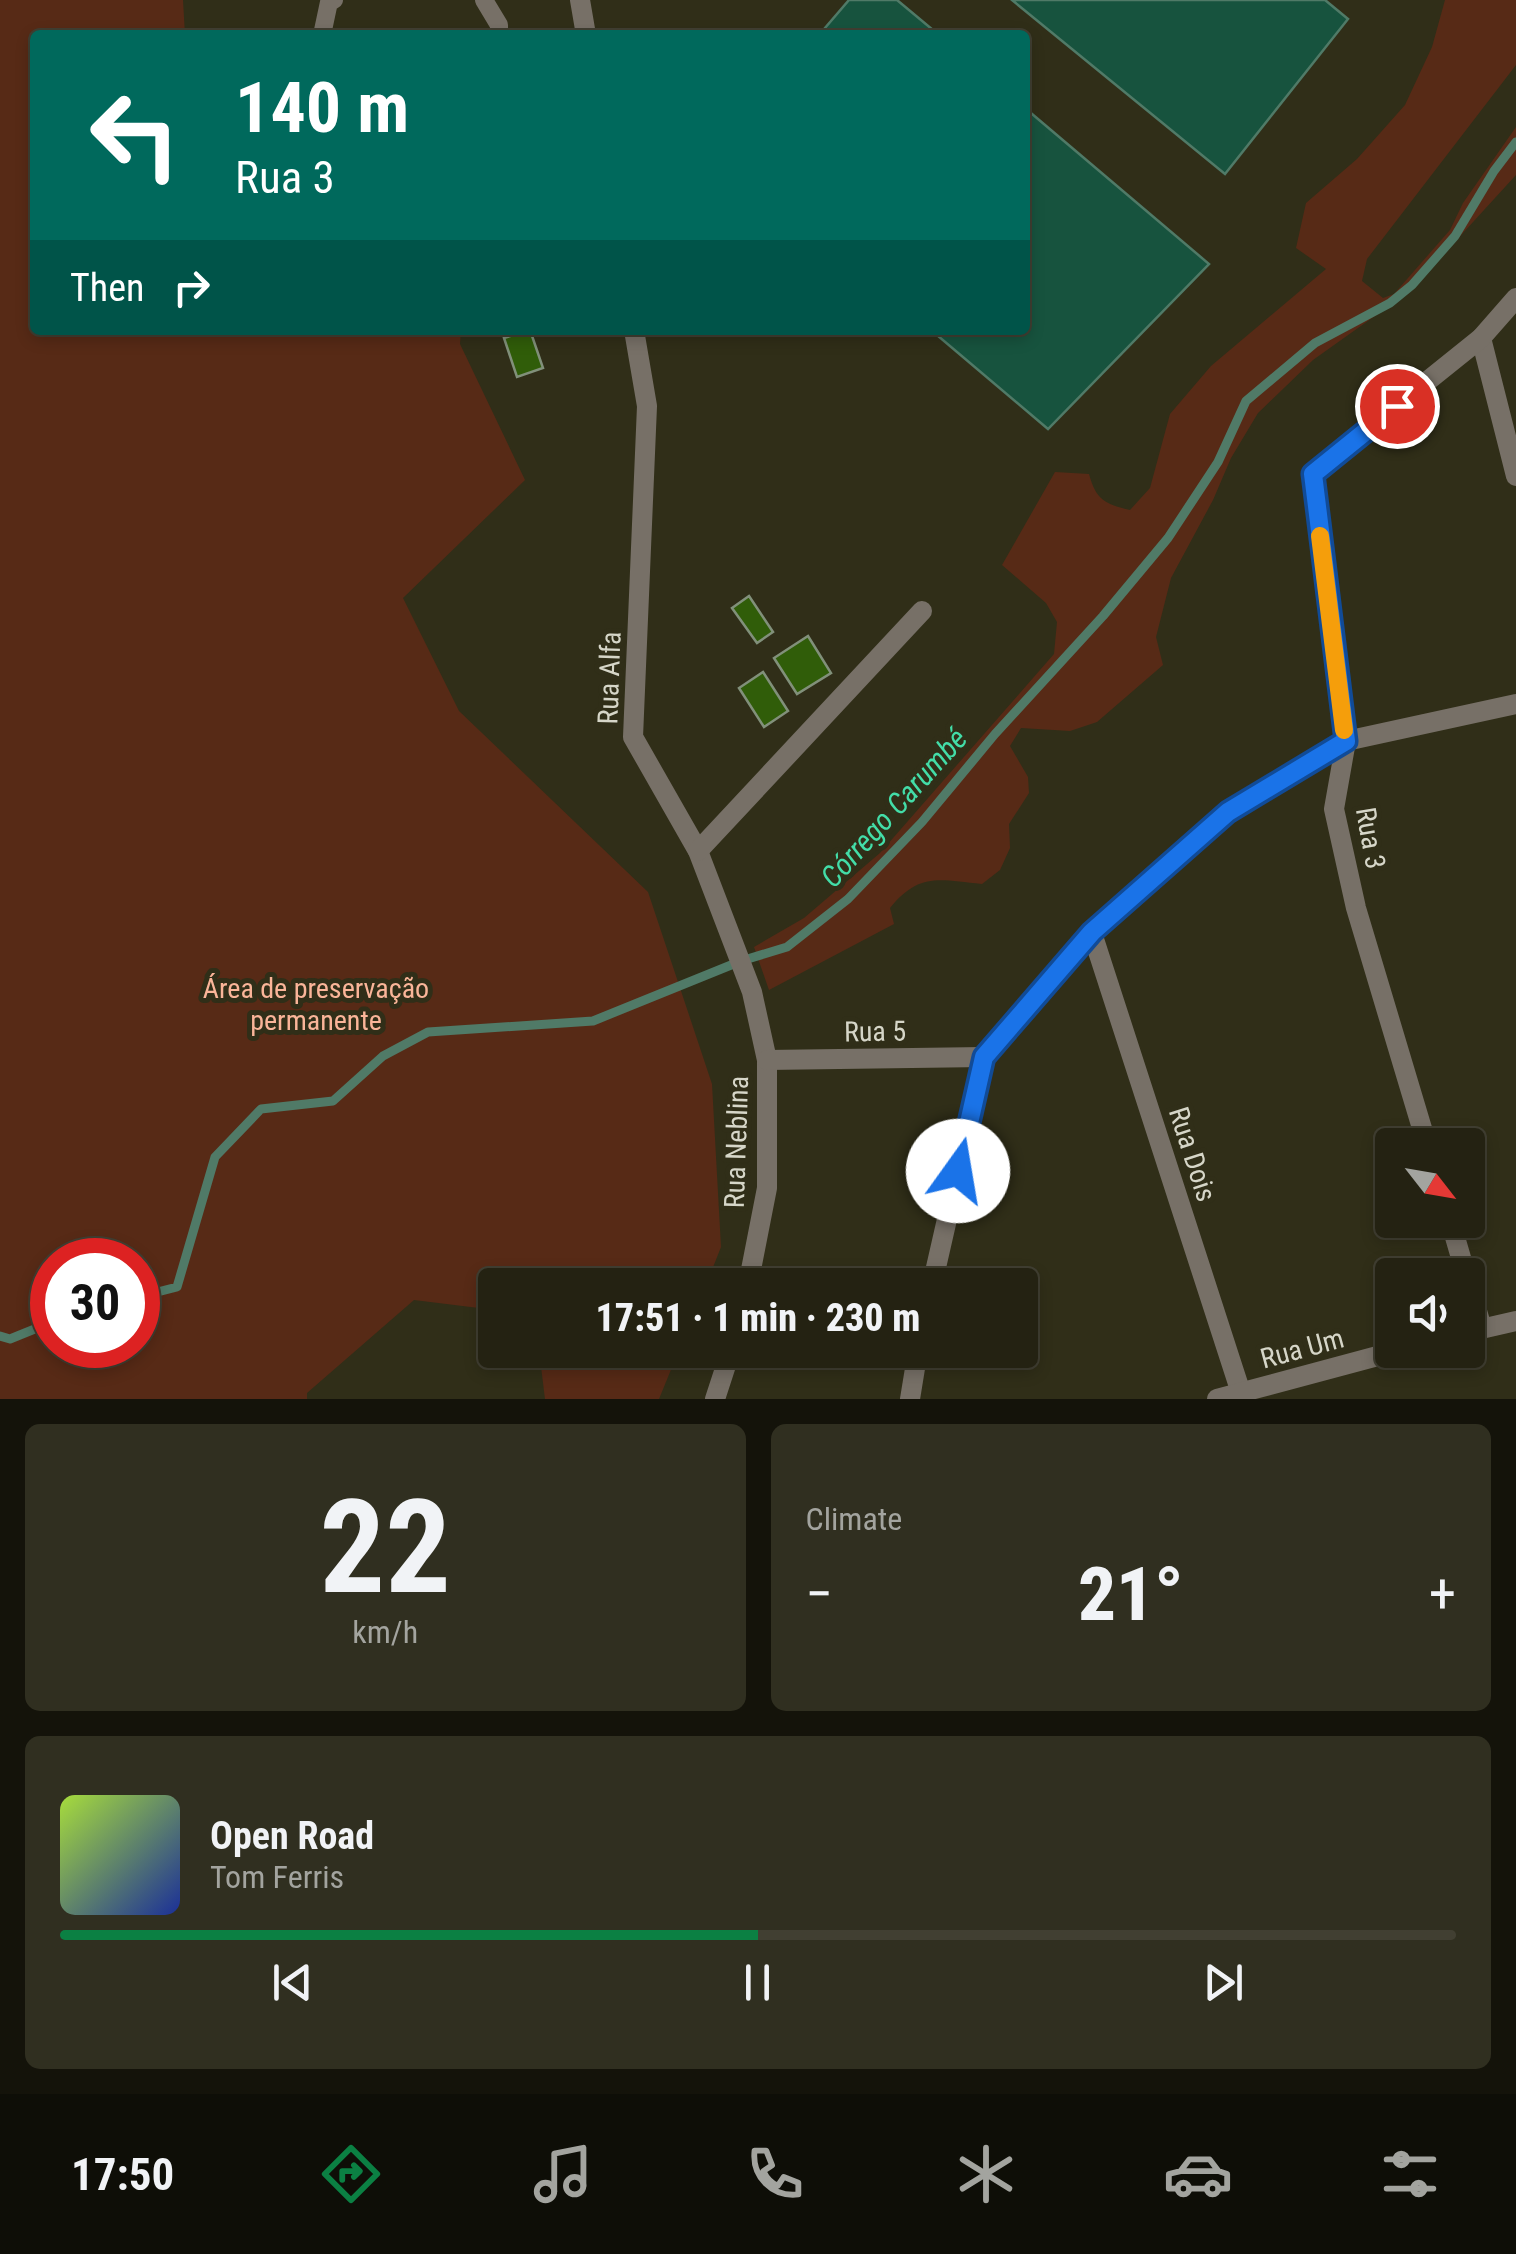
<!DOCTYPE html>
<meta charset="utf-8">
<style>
:root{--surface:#242212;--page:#302f20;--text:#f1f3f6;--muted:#a3a49f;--line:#413f32;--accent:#0b8043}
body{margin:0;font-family:"Roboto Condensed",sans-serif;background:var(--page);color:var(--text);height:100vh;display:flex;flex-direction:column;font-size:38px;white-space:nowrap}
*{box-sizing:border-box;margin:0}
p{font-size:32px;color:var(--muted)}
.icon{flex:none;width:55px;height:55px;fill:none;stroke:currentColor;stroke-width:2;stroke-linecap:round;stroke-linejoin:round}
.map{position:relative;height:1399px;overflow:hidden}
.side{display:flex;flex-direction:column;gap:25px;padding:25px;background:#14130a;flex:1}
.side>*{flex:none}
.hud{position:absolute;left:30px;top:30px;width:1000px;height:305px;border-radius:10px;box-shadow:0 5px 15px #0003,0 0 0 2px var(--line);background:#00695c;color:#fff;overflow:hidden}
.needle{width:65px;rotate:121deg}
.tools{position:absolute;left:1375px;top:1128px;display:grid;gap:20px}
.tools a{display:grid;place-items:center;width:110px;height:110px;border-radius:10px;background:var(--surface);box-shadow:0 5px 15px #0003,0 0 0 2px var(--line);font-size:50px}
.speed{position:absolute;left:30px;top:1238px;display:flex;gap:20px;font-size:50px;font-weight:700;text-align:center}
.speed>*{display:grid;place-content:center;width:130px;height:130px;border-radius:50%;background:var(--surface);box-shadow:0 5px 15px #0003,0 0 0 2px var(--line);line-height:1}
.speed .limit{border:15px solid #d22;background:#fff;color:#111}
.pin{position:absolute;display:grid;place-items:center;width:85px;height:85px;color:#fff;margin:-42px;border:5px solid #fff;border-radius:50%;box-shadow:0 2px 10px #0007}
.me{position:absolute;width:110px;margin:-55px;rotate:13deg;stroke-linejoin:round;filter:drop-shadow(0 0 8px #0008)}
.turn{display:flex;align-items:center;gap:35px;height:210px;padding:0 40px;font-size:45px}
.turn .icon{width:130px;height:130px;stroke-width:2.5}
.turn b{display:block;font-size:70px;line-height:85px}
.then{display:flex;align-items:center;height:95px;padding:0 40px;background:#0003;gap:20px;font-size:38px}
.big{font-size:75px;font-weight:800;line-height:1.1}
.side .tile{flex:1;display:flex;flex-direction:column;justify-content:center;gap:15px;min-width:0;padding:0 35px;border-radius:15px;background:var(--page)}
.side .dial{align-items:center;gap:0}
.dial b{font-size:130px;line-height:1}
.song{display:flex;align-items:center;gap:30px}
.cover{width:120px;height:120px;border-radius:15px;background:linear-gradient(135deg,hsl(80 70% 55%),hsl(230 70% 35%))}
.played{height:10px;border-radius:5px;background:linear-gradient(90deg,var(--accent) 50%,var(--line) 50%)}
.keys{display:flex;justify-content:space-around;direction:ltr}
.heat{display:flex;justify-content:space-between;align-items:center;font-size:55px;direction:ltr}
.side .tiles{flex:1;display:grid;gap:25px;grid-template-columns:1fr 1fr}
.tile:last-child{grid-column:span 2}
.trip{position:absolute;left:478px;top:1268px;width:560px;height:100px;border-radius:10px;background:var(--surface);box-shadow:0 5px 15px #0003,0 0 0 2px var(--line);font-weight:800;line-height:100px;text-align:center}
.dock{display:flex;height:160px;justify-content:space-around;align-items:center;background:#0e0e07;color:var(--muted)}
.dock .icon{width:70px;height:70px}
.dock .active{color:var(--accent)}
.dock b{font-size:45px;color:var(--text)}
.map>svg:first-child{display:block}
.green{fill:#572a16;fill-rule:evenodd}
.water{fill:#17533e;stroke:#507a67;stroke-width:2.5}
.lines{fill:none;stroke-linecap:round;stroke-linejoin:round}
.stream{stroke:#507a67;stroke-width:9}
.building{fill:#305d09;stroke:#81907a;stroke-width:2.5}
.service{stroke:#777067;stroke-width:18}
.minor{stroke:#777067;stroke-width:20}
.route-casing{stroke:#114b97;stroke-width:25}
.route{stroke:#1a73e8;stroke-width:18}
.slow{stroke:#f59e0b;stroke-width:18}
.labels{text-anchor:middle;stroke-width:10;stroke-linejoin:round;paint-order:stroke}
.street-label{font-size:28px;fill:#d6d6c8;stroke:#302e18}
.park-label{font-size:28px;fill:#fab599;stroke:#302e18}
.water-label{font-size:30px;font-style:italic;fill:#43dda8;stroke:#302e18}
</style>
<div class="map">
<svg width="1516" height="1399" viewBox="0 0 1516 1399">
<rect width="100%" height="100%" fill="#302e18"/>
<g class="green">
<path d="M0,0H183L185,35H35V330H461L460,344L525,480L403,598L459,711L648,892L712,1084L721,1247L706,1285H495V1310L414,1300L307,1393V1399H0ZM138,1260V1345H52V1260Z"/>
<path d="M1445,0H1516V65L1367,259L1362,281L1383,298L1394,294L1450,230L1463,203L1516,127V175L1410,291L1313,360L1258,413L1231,458L1213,500L1171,578L1156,637L1163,665L1097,722L1070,731L1021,728L1010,746L1028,777L1029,793L1009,824L1010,848L1000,870L982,884C938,880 920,872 890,908L894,924L769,990L754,947L804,918L880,853L1054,654L1057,622L1046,603L1002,565L1055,472L1089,474C1096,500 1105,504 1130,510L1150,488L1170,414L1211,366L1326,269L1296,248L1306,203L1357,159L1405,105L1432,47Z"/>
<path d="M539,1350H679L659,1399H545Z"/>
</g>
<g class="water">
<path d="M849,0H897L939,35H819Z"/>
<path d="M1012,0H1325L1348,19L1225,174Z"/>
<path d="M1025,108L1209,264L1048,429L931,330H1025Z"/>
</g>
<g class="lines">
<g class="stream">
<path d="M138,1297L177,1287L215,1157L261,1109L333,1101L383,1056L428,1032L593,1021L741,961L787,947L848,899L922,822L995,734L1103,616L1168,538L1218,462L1246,401L1315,343L1390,303L1412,285L1455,236L1494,171L1516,142"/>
<path d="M0,1336L10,1339L52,1322"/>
</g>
</g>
<g class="building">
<path d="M530,330L543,368L517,377L504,338Z"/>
<path d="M749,596L773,632L757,643L732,608Z"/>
<path d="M808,636L831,673L797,694L774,658Z"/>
<path d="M763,672L788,711L764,727L739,688Z"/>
</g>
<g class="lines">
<g class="service">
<path d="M484,0L499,25V35"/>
<path d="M322,35L329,2L334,0"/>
</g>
<g class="minor">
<path d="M580,0L586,35"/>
<path d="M634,330L647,406L633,737L698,851L752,992L767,1060V1188L748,1285"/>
<path d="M1481,338L1516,476"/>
<path d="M698,851L922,611"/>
<path d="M1092,933L1243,1399"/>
<path d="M767,1060L984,1057"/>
<path d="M1427,1145L1356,908L1334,809L1346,741L1313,473L1481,338L1516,298"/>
<path d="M1450,1220L1466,1275"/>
<path d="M1468,1280L1482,1328"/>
<path d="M932,1285L984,1057L1092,933L1228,813L1346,741L1516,704"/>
<path d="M1468,1332L1516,1321"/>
<path d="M715,1399L731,1350"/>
<path d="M910,1399L918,1350"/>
<path d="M1217,1399L1400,1350"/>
</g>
</g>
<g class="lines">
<defs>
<path id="route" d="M958,1171L984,1057L1092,932L1228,812L1346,741L1313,474L1397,406"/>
</defs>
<use href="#route" class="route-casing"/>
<use href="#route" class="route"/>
<path class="slow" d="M1320,536L1344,730"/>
</g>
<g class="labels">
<g class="street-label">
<text transform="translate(609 678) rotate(-88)" y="10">Rua Alfa</text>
<text transform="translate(1371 838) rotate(80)" y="10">Rua 3</text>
<text transform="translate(875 1031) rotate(-1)" y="10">Rua 5</text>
<text transform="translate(736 1142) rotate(-88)" y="10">Rua Neblina</text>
<text transform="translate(1193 1154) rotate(72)" y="10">Rua Dois</text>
<text transform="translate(1302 1348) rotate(-15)" y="10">Rua Um</text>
</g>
<g class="park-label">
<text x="316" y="998">Área de preservação<tspan x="316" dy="32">permanente</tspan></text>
</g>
<g class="water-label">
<text transform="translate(894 808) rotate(-48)" y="10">Córrego Carumbé</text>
</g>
</g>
</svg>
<div class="tools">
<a><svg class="needle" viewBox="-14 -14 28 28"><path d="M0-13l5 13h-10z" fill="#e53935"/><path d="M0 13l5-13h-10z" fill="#a3a49f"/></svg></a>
<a><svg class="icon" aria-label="sound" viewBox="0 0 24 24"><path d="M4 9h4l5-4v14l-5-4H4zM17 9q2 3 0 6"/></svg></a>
</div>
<div class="speed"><div class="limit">30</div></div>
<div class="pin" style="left:1397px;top:406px;background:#d93025"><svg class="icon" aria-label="arrive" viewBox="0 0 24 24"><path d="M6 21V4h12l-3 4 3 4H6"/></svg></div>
<svg class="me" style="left:958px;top:1171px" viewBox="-20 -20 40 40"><circle r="19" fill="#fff"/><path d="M0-13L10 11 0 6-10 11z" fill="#1a73e8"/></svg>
<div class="trip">17:51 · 1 min · 230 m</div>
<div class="hud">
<div class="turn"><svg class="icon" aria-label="left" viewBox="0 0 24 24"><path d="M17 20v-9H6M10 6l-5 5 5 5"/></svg><div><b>140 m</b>Rua 3</div></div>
<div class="then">Then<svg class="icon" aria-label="right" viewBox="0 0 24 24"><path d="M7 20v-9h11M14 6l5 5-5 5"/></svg></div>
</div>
</div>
<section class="side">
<div class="tiles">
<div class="tile dial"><b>22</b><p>km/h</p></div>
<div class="tile"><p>Climate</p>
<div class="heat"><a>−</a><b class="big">21°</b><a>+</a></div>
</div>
<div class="tile">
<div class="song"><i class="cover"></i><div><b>Open Road</b><p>Tom Ferris</p></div></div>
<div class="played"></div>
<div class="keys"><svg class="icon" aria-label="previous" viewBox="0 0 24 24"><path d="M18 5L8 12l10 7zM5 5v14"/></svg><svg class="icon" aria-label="pause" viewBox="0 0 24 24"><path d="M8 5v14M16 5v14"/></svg><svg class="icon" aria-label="next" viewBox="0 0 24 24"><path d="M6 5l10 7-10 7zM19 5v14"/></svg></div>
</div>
</div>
</section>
<nav class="dock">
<b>17:50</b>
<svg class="icon active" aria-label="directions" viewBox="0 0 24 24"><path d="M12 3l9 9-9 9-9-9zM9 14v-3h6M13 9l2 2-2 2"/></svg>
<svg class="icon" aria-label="music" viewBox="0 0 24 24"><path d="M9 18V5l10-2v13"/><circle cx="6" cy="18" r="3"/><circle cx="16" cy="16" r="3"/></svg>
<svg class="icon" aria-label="phone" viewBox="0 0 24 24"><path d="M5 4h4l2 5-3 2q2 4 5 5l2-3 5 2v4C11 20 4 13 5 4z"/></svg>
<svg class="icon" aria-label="climate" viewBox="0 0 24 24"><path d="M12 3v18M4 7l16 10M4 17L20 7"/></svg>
<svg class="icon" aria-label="car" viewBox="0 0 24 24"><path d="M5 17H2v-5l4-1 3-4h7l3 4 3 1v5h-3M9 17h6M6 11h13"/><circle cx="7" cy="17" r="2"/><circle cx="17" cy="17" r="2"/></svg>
<svg class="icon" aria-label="filters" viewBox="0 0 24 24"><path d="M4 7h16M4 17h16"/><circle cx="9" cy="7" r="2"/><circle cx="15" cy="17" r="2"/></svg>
</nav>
